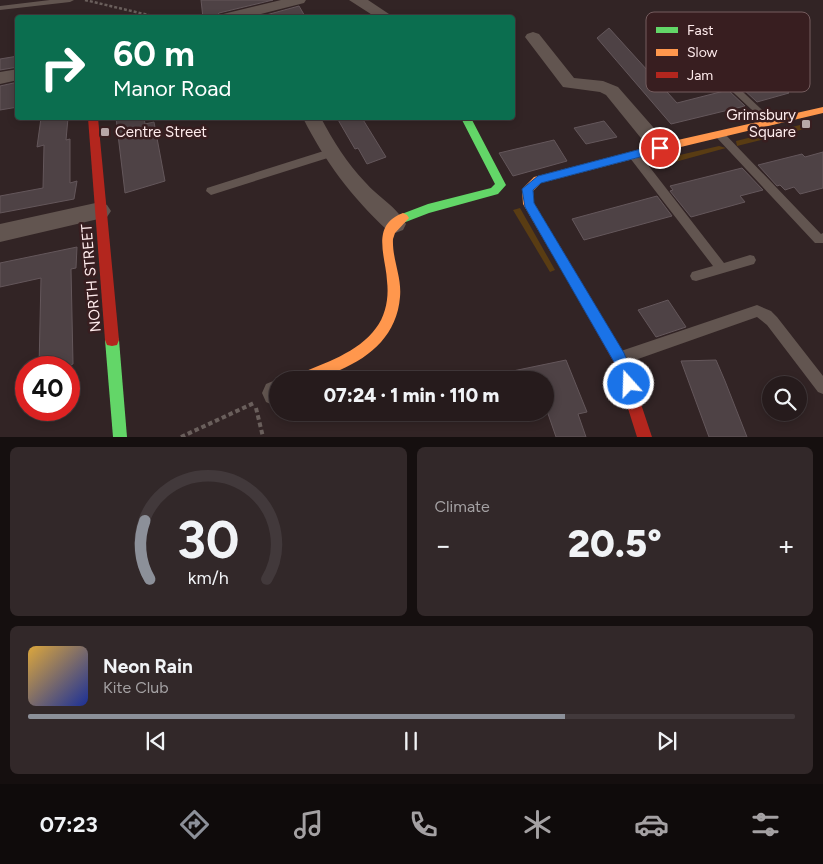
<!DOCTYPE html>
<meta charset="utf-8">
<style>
:root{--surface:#261b1c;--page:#322829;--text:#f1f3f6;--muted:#a4a1a3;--line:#42393b;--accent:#8c9099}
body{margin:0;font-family:Figtree,sans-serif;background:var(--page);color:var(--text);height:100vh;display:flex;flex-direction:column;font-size:19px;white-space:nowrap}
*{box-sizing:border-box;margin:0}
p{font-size:16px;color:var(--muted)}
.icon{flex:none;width:28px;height:28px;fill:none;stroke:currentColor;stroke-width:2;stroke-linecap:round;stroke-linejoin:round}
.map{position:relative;height:437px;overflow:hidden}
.sheet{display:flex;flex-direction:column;gap:10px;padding:10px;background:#150f0f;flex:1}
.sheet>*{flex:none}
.top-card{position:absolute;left:15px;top:15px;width:500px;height:105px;border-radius:5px;box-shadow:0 2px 8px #0003,0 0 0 1px var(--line);background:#0b6e4f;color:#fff;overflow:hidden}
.tools{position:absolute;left:762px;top:376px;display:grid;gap:10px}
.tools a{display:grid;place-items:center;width:45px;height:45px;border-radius:50%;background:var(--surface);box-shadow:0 2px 8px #0003,0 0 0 1px var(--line);font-size:25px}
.speed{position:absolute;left:15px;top:356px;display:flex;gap:10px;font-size:25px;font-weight:700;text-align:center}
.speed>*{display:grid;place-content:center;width:65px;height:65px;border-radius:50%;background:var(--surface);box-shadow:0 2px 8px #0003,0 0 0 1px var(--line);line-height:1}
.speed .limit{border:8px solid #d22;background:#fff;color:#111}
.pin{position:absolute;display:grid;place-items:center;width:42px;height:42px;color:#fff;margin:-21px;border:2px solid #fff;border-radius:50%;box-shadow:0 1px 5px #0007}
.me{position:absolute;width:55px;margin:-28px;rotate:340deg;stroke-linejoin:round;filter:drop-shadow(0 0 4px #0008)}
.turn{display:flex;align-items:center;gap:18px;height:105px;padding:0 15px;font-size:22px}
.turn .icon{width:65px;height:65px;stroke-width:2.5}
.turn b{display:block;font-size:35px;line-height:42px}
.big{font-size:38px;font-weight:800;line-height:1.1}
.sheet .widget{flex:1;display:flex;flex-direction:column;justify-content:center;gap:8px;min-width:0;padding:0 18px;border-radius:8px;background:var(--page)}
.sheet .dial{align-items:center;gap:0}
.dial svg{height:130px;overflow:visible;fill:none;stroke:var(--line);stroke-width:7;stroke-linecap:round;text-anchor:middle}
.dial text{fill:var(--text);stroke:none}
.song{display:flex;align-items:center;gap:15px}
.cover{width:60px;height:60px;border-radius:8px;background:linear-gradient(135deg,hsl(40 70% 55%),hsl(230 70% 35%))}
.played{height:5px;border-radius:2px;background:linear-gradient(90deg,var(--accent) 70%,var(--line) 70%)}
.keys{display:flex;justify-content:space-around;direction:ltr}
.heat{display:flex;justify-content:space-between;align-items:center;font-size:28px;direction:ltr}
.sheet .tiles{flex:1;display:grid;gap:10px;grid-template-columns:1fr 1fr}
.widget:last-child{grid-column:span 2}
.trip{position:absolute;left:269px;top:371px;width:285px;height:50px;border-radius:25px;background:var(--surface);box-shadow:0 2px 8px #0003,0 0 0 1px var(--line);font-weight:800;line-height:50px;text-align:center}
.menu{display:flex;height:80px;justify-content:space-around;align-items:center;background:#0f0b0b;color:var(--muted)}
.menu .icon{width:35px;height:35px}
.menu .on{color:var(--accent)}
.menu b{font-size:22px;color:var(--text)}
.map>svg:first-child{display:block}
.green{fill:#593c13}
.building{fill:#4e4245;stroke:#64575b}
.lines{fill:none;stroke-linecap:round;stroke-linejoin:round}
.path-far1{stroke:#6a5f5c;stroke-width:2.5;stroke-dasharray:3 2;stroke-linecap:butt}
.path{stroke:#6a5f5c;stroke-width:4;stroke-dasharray:4.5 3;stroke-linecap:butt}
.lane{fill:#625550;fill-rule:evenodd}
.street{fill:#625550;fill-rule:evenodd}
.fast{fill:#63d668;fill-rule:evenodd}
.slow{fill:#ff974d;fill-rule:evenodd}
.jam{fill:#b3261e;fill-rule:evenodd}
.route{fill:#1a73e8;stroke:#114b97}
.poi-dot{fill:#b7a6a7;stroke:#381e20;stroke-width:2}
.labels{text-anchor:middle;stroke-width:5;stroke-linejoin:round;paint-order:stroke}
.poi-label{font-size:15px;fill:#ffeced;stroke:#381e20;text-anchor:end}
.street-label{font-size:15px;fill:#ffeced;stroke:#381e20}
.key{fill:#381e20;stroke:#745c5e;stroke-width:1}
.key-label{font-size:14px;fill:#ffeced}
</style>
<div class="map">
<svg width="823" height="437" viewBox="0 0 823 437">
<rect width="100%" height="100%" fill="#322425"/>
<g class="green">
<path d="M804,124L812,127L737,146L736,141Z"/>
<path d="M719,146L726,148L675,162L671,157Z"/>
<path d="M520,208L555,270L550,272L513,210Z"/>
</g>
<g class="building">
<path d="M201,0H273L219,13L215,18H203Z"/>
<path d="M299,6L306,18H255Z"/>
<path d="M609,28L677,103L728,90L745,106L671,124L597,38Z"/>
<path d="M18,56V67L0,70V59Z"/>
<path d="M772,79L789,93L757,102L741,87Z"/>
<path d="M18,82V107L0,110V86Z"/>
<path d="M41,118H68L66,140L70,139V183L77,181L74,199L0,213V196L43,188L44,145L37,147Z"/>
<path d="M116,118H144L145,124L154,122L165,181L125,193Z"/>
<path d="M337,118H362L386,157L367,164L358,148L355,149Z"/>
<path d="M604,121L617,137L586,144L574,128Z"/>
<path d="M554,140L567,161L513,176L499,153Z"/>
<path d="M823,152V188L800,194L794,187L785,190L780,185L777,186L758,165L802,154L805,157Z"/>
<path d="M742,168L763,190L740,196L745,202L691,217L670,191L673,190L670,186Z"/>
<path d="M657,196L672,216L584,240L572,219Z"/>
<path d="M77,247L76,268L71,269L73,364L64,368H39L41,278L0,287V263Z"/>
<path d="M668,300L686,327L656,337L638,310Z"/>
<path d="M566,360L587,412L578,414L586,437H556L545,405V380H509L508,372Z"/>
<path d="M716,360L725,381L747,437H709L681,361Z"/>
</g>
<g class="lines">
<path class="path-far1" d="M85,0L161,18"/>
<g class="path">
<path d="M256,408L263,437"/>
<path d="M181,437L254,403"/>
</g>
<g class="lane">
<path d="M50,0H74L70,2L0,10V6Z"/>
<path d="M688,24H691V28L678,31L774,121L776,123L774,125H768L670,33L650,37L646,35Z"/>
<path d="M720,131L723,132L821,234L823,233V243H815L717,138L715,135Z"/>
<path d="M330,149L335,153L334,156L211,195L206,191L207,188Z"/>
<path d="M634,151L638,152L724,263L750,255L754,256L756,260L754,264L696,281L692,280L690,276L692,272L713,266L630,158L629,155Z"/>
<path d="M757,305L771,311L777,317L823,376V394L818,392L767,325L757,317L621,365L616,363L614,358L616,353L621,351Z"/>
</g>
<g class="street">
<path d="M281,0H306L304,3L245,18H217L219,15Z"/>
<path d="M349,0H368L395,18H377Z"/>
<path d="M533,32L539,34L574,78L603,81L618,87L667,143L670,148L667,153L660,155L653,153L606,95L600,92L563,87L525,37L527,34Z"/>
<path d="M18,69V80L0,84V72Z"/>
<path d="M303,118H321C333,141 347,163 365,182C377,196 398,208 406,224L403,230L395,233L387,230C352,197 325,162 303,118Z"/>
<path d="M100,202L107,205L111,211L107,217L0,242V224Z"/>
<path d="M278,379L281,380H278V406H275L266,402L262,393L266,384Z"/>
</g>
<g class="fast">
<path d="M461,118H471L506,185L498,194L429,213L403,223L399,221L397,218L399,215L428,204L491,188L495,184Z"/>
<path d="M112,334L117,335L119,340L127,437H113L105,340L107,335Z"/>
</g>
<g class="slow">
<path d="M823,107V113L660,152L541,183L533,191L534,203L562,250L560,254L556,255L552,254L523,204L522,189L534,177L660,144Z"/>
<path d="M403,213L407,215L409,218L395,233L393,239C392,259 402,277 400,297C397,334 372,356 340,370C333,373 325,378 318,380C311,381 302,380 295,380L297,375C324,363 358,353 376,328C386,315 389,297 387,281C386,257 370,225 403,213Z"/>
</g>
<g class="jam">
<path d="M88,118H98L119,340L117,345L112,346L107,345L105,340Z"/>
<path d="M556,245L560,246L624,353L652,437H637L613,361L550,250L552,246Z"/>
</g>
</g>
<path class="route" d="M660,144L665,148L663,151L541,183L533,190L534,203L624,353L636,384L634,389L629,391L624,389L614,362L525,207L522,189L538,176Z"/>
<g class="poi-dot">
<rect x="801" y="119" width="10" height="10" rx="2.5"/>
<rect x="100" y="127" width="10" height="10" rx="2.5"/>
</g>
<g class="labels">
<g class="poi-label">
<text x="796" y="120">Grimsbury<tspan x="796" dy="17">Square</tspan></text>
<text x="115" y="137" text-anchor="start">Centre Street</text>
</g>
<g class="street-label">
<text transform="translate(91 278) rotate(-95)" y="5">NORTH STREET</text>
</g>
</g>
<rect x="646" y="12" width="164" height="80" rx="8" class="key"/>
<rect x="656" y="27" width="22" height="6" fill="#63d668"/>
<rect x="656" y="49" width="22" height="7" fill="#ff974d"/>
<rect x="656" y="72" width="22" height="6" fill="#b3261e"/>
<g class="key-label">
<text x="687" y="35">Fast</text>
<text x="687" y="57">Slow</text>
<text x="687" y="80">Jam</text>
</g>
</svg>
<div class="tools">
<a><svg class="icon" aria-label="search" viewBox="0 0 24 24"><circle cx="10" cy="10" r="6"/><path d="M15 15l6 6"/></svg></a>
</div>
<div class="speed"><div class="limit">40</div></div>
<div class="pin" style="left:660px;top:148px;background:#d93025"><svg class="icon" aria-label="arrive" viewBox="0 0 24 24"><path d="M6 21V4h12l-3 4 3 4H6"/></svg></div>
<svg class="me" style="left:629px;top:384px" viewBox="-20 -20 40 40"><circle r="17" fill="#1a73e8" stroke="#fff" stroke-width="3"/><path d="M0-11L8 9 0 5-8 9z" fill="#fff"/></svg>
<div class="trip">07:24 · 1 min · 110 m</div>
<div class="top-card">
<div class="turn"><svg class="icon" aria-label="right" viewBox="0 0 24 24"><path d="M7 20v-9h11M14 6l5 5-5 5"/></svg><div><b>60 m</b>Manor Road</div></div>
</div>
</div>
<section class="sheet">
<div class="tiles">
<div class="widget dial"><svg viewBox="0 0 100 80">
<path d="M14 69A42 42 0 1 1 86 69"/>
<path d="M14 69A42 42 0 0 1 11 33" stroke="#8c9099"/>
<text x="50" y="56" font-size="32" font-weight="700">30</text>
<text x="50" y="72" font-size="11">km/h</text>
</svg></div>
<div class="widget"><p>Climate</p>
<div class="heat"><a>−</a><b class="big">20.5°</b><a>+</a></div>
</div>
<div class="widget">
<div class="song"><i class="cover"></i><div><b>Neon Rain</b><p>Kite Club</p></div></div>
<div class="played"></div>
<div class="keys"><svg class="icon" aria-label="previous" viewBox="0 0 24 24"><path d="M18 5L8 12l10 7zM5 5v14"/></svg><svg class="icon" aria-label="pause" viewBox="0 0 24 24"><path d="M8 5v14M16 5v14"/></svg><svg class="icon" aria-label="next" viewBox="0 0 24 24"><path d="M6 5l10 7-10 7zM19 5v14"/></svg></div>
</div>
</div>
</section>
<nav class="menu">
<b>07:23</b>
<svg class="icon on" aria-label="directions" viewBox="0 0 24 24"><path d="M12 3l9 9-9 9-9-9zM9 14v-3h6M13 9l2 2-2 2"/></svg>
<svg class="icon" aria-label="music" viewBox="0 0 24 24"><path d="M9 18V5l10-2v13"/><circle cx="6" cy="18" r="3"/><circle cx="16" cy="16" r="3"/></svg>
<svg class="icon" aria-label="phone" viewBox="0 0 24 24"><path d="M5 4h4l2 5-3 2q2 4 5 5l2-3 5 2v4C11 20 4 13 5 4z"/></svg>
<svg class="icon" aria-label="climate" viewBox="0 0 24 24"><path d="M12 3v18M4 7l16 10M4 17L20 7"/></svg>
<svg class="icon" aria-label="car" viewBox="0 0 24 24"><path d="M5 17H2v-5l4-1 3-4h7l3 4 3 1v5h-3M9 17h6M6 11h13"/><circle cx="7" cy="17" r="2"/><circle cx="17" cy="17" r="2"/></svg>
<svg class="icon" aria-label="filters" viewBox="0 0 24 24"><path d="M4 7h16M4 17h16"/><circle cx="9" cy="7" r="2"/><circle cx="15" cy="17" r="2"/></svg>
</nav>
